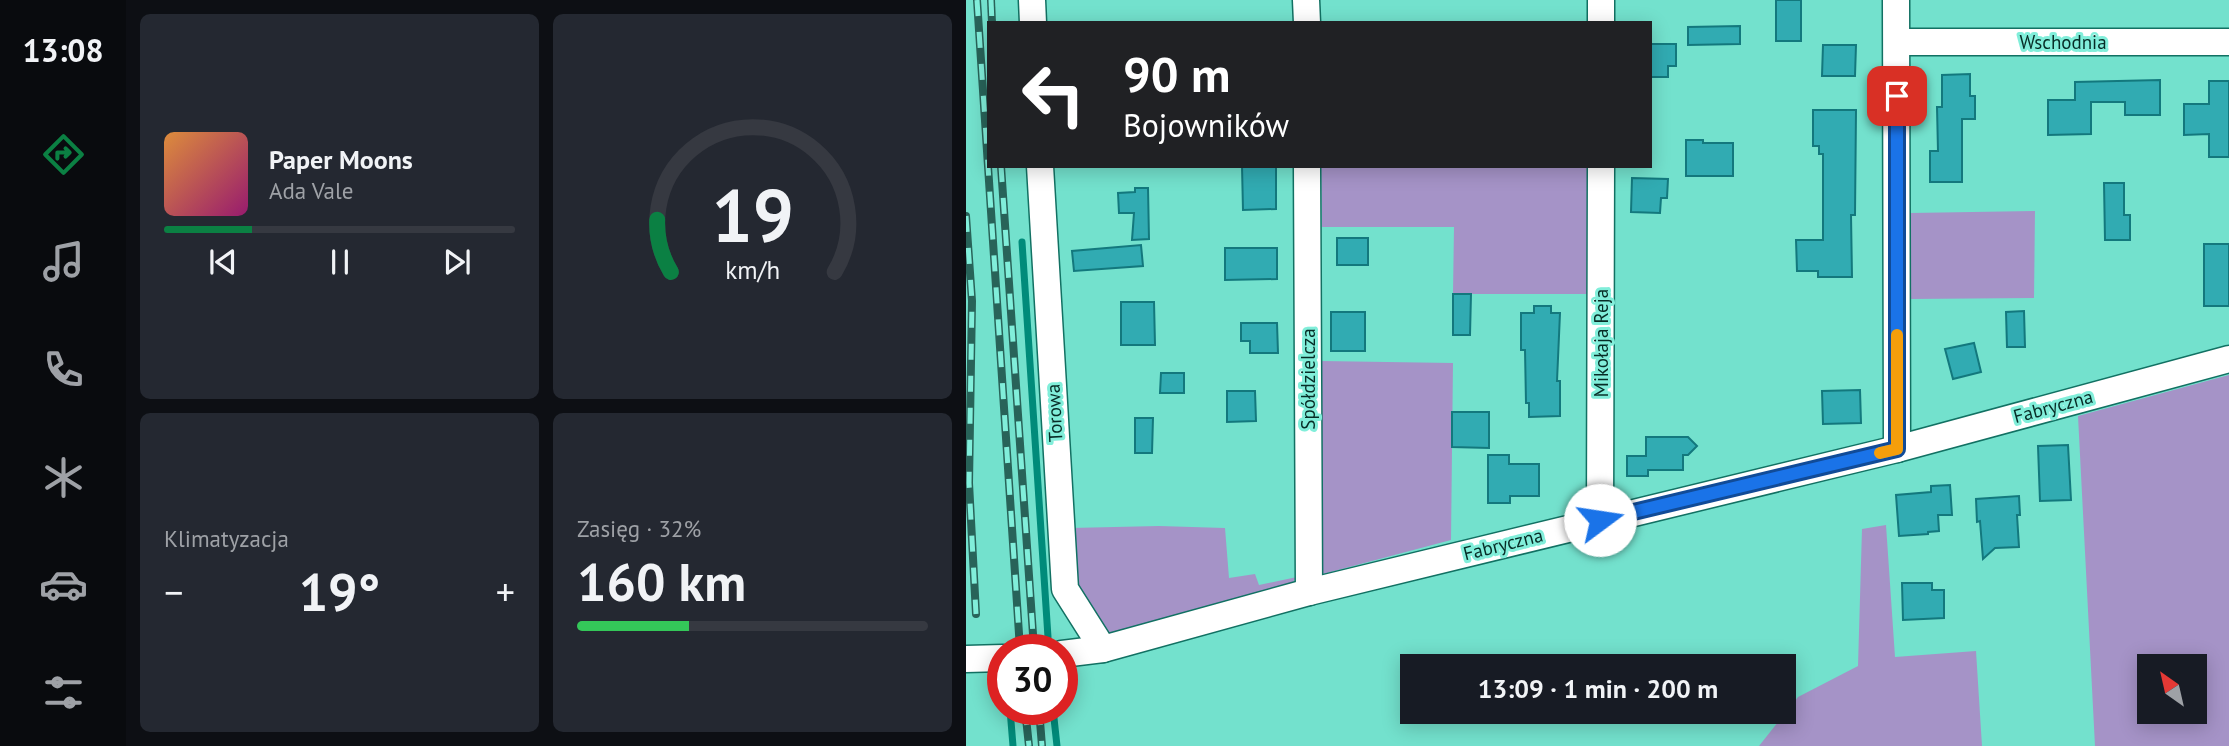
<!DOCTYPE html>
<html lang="pl">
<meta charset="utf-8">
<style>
:root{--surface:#171b24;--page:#242831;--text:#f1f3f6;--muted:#9ea1a6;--line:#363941;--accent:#0b8043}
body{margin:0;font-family:"PT Sans",sans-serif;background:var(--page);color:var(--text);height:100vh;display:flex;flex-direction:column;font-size:26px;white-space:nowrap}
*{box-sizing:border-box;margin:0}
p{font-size:23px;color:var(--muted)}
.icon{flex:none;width:38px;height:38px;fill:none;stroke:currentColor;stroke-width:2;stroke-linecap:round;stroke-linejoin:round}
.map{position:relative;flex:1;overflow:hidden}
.side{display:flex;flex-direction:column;gap:14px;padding:14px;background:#0d0f14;width:840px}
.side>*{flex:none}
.hud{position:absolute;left:21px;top:21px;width:665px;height:147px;border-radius:0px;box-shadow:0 4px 18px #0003;background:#202124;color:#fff;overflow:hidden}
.needle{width:46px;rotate:326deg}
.buttons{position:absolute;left:1171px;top:654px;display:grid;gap:14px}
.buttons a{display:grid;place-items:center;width:70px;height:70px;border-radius:0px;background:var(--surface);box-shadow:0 4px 18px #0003;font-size:35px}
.speed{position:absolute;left:21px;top:634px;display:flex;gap:14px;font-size:35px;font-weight:700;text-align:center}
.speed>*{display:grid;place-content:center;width:91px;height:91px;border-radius:50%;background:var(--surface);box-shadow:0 4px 18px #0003;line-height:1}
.speed .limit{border:10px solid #d22;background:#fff;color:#111}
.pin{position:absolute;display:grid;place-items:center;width:60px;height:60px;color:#fff;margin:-30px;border-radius:14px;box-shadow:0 4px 10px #0006}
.me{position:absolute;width:77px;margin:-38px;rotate:76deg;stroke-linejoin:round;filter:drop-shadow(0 0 5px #0008)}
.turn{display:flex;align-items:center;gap:24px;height:147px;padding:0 21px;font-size:32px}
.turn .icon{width:91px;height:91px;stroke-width:2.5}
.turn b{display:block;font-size:49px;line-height:60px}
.big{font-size:52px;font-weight:600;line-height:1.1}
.side .widget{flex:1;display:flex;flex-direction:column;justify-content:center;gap:10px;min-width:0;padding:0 24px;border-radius:10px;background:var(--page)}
.side .dial{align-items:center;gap:0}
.dial svg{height:182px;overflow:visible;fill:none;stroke:var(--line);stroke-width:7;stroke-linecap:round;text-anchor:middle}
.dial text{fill:var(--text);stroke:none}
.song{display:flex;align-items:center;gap:21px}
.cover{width:84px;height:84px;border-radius:10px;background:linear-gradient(135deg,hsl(30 70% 55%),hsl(320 70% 35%))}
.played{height:7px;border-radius:4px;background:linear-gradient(90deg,var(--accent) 25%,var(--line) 25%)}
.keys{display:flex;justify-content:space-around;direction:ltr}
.heat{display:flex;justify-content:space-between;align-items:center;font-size:38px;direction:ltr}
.charge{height:10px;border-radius:5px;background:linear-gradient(90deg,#34c759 32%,var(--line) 0)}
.side .tiles{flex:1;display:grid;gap:14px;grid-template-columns:repeat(2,1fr)}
.trip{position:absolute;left:434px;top:654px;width:396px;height:70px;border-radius:0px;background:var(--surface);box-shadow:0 4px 18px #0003;font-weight:600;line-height:70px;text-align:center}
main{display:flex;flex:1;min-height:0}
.tabs{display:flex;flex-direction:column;width:126px;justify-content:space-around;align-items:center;background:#090b0e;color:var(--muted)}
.tabs .icon{width:49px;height:49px}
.tabs .active{color:var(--accent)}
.tabs b{font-size:32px;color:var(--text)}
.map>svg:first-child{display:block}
.green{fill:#a593c7;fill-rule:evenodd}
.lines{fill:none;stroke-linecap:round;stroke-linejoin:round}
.stream{stroke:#008b7a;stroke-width:7}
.building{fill:#31abb2;stroke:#13787d;stroke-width:2}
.minor-casing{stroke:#127163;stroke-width:29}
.minor{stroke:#fff;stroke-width:26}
.rail-casing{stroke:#286359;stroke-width:8}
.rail{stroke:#81eeda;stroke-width:5;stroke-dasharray:16;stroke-linecap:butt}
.route-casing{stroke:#114b97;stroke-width:18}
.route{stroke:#1a73e8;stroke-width:12}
.slow{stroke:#f59e0b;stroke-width:12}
.labels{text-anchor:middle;stroke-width:6;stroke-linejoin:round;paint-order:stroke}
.street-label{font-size:19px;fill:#072c26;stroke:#81eeda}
</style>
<main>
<nav class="tabs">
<b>13:08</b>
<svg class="icon active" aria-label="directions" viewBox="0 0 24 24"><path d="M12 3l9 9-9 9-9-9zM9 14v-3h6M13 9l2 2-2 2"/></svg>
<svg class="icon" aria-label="music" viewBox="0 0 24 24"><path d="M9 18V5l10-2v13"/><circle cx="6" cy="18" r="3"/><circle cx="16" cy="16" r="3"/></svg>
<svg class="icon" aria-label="phone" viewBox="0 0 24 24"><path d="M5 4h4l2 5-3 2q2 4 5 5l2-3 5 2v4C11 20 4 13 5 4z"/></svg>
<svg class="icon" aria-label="climate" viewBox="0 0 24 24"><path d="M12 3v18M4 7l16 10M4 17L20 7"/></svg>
<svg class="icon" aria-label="car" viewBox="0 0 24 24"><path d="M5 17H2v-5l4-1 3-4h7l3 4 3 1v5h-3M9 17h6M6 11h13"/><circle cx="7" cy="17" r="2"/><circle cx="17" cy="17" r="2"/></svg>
<svg class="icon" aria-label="filters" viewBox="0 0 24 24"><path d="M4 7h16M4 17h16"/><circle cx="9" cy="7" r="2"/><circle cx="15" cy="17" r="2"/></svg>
</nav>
<section class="side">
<div class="tiles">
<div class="widget">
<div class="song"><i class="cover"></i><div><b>Paper Moons</b><p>Ada Vale</p></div></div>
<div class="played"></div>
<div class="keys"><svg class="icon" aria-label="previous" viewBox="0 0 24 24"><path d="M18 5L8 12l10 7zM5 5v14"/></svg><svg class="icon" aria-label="pause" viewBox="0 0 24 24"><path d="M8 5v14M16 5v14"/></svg><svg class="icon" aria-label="next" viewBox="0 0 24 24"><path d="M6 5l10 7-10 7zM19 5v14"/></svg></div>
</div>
<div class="widget dial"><svg viewBox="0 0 100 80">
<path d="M14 69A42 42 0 1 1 86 69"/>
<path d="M14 69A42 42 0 0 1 8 46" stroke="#0b8043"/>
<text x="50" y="56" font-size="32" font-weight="700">19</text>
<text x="50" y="72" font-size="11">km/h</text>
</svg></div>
<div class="widget"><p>Klimatyzacja</p>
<div class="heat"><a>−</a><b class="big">19°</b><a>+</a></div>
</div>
<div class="widget"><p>Zasięg · 32%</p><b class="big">160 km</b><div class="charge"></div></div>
</div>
</section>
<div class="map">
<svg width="1263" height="746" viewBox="0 0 1263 746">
<rect width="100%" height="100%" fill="#73e1cd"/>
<g class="green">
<path d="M355,166H621V294H487L488,227H356Z"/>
<path d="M1069,211L1068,298L944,299V213Z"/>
<path d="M355,361L487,363L485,540L357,574Z"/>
<path d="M1263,375V746H1129L1112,416ZM1183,667H1228V712H1183Z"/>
<path d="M920,525L929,657L1010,651L1016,746H793L832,697L892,666L896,529Z"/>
<path d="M193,526L259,528L263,578L289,574L293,585L331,577L326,583L143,635L106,580L104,528Z"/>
</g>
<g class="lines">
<g class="stream">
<path d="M56,242L82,637"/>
<path d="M44,709L47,746"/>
<path d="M87,709L91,746"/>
</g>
</g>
<g class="building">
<rect x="810" y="0" width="25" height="41"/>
<path d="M774,26V44L722,45V27Z"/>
<path d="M684,44H710V66H702V77H684Z"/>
<path d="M857,45H890L889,76H856Z"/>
<path d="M1004,74V96H1009V119H996V182H964V151H972L971,107H976V75Z"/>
<path d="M1194,80V115H1159V102H1125V134L1082,135V100H1109V82Z"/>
<path d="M1243,81H1263V157H1243V134L1218,135V104H1243Z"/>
<path d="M847,110H890L889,215H885L886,277H852V271H831L830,240H857V154H853V146H847Z"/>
<path d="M720,140H737V143H767V176H720Z"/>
<path d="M276,166H310V209L277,210Z"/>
<path d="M666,178L702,179L701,198H695L694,213L665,212Z"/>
<path d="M1138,183H1158V215H1164V240H1139Z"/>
<path d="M169,188H182L183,239L166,240L168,213H153L152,193L169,192Z"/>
<rect x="371" y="238" width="31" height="27"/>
<rect x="1238" y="244" width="25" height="62"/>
<path d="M175,245L177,266L108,271L106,251Z"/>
<path d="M259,248H311V279L259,280Z"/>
<path d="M487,294H505L504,335H487Z"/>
<path d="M155,302H188L189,345H155Z"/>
<path d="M568,306H585V313H594L591,381H594V416L563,417V403H560L559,350H555V313H568Z"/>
<path d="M1058,311L1059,347H1041L1040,312Z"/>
<rect x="365" y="312" width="34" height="39"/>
<path d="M275,323H311L312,353H284V341H275Z"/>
<path d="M1008,343L1015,372L987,379L979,349Z"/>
<path d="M195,373H218V393H194Z"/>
<path d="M894,390L895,423L857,424L856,391Z"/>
<path d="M261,391H289L290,421L261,422Z"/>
<path d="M486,412H523V448L486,447Z"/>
<path d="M169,418H187L186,453H169Z"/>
<path d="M680,437H722L731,446L722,455H717V470H682V476H661V456H680Z"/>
<path d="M1102,445L1105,500L1074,501L1072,446Z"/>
<path d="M522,455H543V464H573V496H544V503H522Z"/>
<path d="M984,485L986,515H972L973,531L962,532V534L933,536L930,495L965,492V486Z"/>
<path d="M1053,496L1054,515H1051L1053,547L1029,548L1017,559L1014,521L1011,522L1010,499Z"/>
<path d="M936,583H966V590H978V618L937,620Z"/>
</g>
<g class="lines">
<defs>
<g id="minor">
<path d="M66,0L67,23"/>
<path d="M340,0L341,23"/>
<path d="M930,0L931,449"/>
<path d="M635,23V0"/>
<path d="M931,42H1263"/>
<path d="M74,166L99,589L137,649"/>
<path d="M341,166L343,592"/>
<path d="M634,520L635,166"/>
<path d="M96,654L137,649L343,592L931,449L1263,359"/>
<path d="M0,659L37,658"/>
</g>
</defs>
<use href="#minor" class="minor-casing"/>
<use href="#minor" class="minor"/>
<defs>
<g id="rail">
<path d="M11,0L54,649"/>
<path d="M25,0L26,23"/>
<path d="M35,166L68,649"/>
<path d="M0,216L6,301L3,483L10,614"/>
<path d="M59,709L63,746"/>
<path d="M73,709L76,746"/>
</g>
</defs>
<use href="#rail" class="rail-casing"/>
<use href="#rail" class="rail"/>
</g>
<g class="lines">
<defs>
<path id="route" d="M634,520L931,449V96"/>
</defs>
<use href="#route" class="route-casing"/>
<use href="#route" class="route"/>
<path class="slow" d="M914,453L931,449V335"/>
</g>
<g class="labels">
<g class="street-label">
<text x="1097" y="49">Wschodnia</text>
<text transform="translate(635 343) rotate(-90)" y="7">Mikołaja Reja</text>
<text transform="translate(342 379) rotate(-90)" y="7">Spółdzielcza</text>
<text transform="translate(1087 406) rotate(-15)" y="7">Fabryczna</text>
<text transform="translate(88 413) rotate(-93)" y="7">Torowa</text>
<text transform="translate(537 544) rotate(-14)" y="7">Fabryczna</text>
</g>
</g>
</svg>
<div class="buttons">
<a><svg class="needle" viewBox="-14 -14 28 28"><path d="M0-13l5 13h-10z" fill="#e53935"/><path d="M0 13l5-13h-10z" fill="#9ea1a6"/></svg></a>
</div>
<div class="speed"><div class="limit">30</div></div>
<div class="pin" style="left:931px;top:96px;background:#d93025"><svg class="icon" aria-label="arrive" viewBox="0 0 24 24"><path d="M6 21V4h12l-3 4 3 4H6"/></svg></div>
<svg class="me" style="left:634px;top:520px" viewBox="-20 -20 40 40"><circle r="19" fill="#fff"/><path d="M0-13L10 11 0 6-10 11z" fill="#1a73e8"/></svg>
<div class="trip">13:09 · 1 min · 200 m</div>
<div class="hud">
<div class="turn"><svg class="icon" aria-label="left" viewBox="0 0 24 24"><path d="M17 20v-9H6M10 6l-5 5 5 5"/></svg><div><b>90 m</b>Bojowników</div></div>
</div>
</div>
</main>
